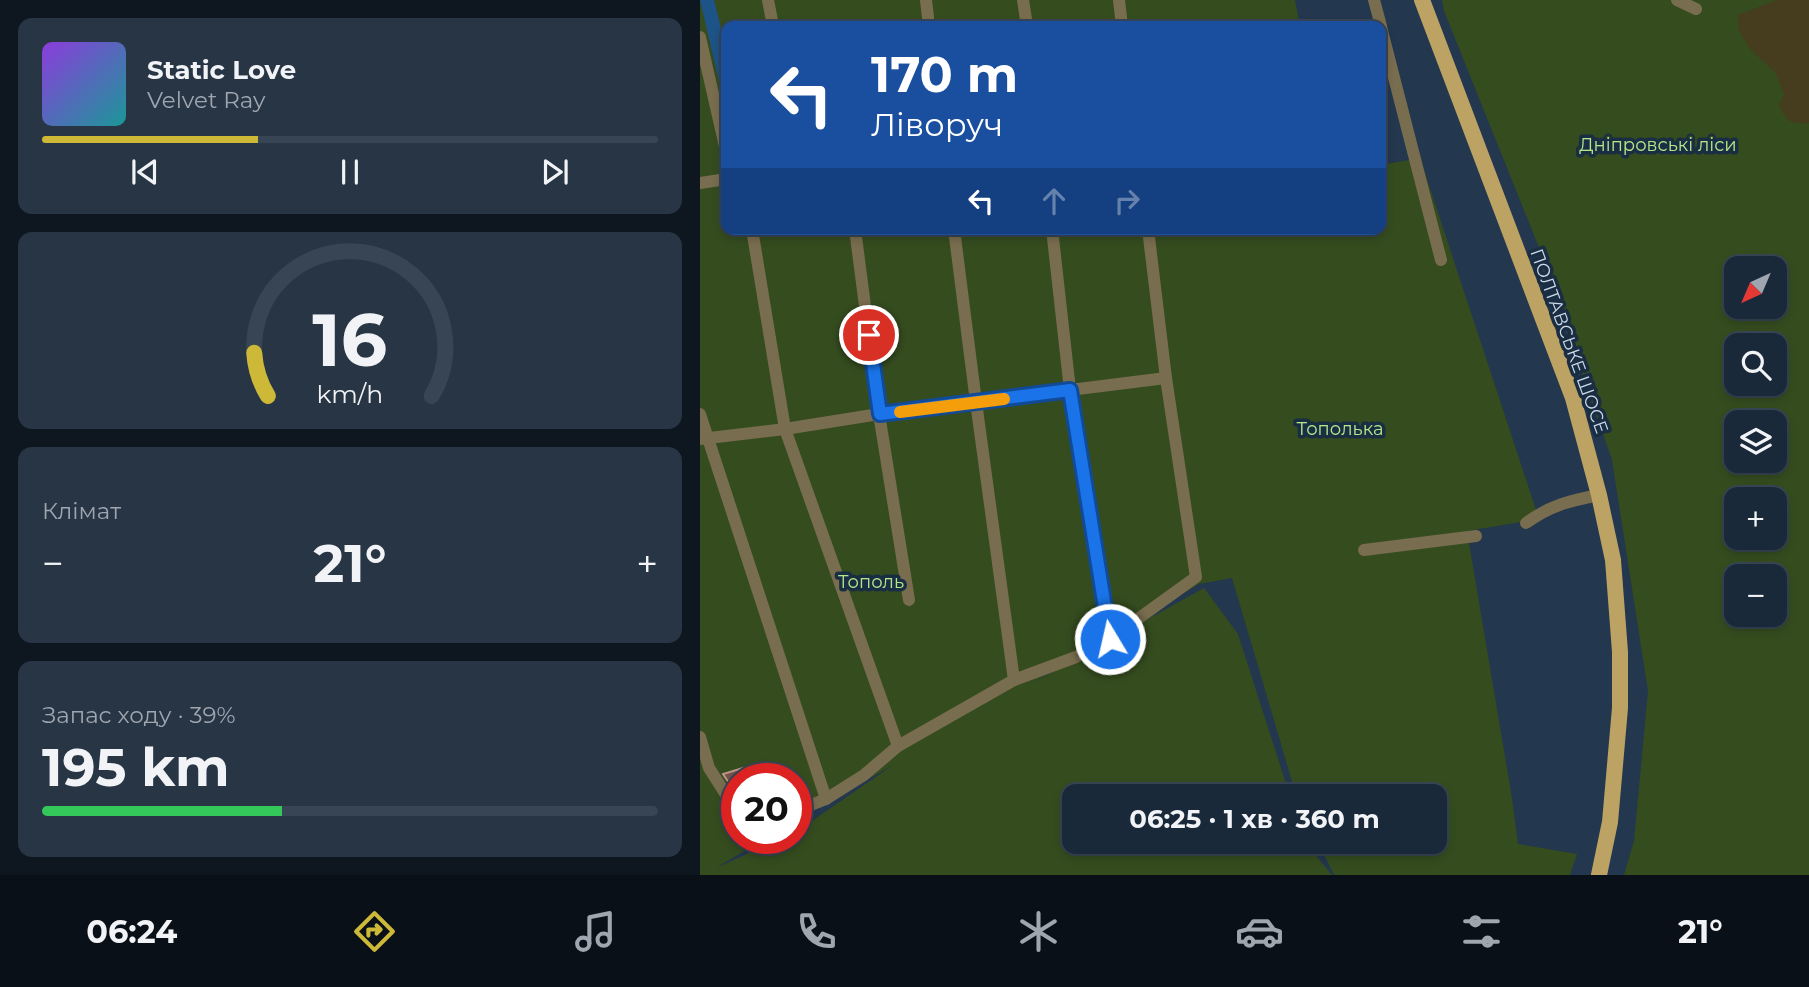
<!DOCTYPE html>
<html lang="uk">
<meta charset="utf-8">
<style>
:root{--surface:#1a293a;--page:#273545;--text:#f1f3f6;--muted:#9fa6af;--line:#384554;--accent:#ceb837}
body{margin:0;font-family:Montserrat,sans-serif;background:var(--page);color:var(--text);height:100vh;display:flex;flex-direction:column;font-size:26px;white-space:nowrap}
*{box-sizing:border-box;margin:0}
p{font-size:23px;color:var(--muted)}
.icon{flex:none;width:38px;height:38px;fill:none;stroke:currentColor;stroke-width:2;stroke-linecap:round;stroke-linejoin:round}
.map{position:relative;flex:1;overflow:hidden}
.drawer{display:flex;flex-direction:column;gap:18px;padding:18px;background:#0e1720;width:700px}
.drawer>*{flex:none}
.top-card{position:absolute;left:21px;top:21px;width:665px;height:214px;border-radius:14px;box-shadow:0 4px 10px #0003,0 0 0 2px var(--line);background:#1a4fa0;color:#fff;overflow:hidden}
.needle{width:46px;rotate:224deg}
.controls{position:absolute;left:1024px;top:256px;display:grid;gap:14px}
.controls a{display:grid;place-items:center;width:63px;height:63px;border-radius:14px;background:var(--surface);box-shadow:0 4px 10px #0003,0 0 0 2px var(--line);font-size:35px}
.speed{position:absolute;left:21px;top:763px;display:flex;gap:14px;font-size:35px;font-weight:700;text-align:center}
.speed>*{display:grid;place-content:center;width:91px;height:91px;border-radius:50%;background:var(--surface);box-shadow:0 4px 10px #0003,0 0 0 2px var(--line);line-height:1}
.speed .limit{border:10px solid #d22;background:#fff;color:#111}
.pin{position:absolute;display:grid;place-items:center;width:60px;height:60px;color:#fff;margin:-30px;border:4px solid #fff;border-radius:50%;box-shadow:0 2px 7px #0007}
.me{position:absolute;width:77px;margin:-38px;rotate:351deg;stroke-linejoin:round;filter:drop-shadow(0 0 5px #0008)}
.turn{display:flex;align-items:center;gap:24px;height:147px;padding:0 35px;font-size:32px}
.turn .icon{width:91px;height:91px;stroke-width:2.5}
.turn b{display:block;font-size:49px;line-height:60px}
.lanes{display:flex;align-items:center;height:66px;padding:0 35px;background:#0003;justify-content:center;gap:35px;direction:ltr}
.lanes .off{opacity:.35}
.big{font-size:52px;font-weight:700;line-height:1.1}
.drawer .widget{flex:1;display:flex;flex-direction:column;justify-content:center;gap:10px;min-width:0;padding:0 24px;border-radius:14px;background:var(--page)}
.drawer .dial{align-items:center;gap:0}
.dial svg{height:182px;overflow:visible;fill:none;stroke:var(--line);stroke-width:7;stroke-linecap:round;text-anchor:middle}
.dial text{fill:var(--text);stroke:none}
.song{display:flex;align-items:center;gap:21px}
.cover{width:84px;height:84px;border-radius:10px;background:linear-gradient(135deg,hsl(270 70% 55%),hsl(180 70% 35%))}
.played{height:7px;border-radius:4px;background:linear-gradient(90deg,var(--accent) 35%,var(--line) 35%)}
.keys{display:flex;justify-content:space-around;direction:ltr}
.heat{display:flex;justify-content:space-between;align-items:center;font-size:38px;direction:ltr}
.charge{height:10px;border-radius:5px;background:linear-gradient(90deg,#34c759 39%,var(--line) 0)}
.trip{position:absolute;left:362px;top:784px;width:385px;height:70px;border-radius:14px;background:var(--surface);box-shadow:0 4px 10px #0003,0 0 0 2px var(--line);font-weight:700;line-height:70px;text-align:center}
.tab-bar{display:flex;height:112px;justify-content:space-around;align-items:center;background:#0a1017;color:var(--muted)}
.tab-bar .icon{width:49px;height:49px}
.tab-bar .current{color:var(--accent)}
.tab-bar b{font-size:32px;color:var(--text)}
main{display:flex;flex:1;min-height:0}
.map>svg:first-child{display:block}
.green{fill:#354c1f;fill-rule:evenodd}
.sand{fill:#453d1d}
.water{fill:#1d5387}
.building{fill:#755448;stroke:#ba9588;stroke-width:2}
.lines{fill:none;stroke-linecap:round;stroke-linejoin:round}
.minor{stroke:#796d4f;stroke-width:12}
.major{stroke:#bca363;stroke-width:16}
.route-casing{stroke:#114b97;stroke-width:18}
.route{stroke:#1a73e8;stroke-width:12}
.slow{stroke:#f59e0b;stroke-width:12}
.labels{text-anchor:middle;stroke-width:7;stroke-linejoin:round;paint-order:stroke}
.park-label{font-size:18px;fill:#b5e788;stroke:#192d43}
.street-label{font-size:18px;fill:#cedae9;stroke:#192d43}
</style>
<main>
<section class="drawer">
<div class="widget">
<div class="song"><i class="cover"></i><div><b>Static Love</b><p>Velvet Ray</p></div></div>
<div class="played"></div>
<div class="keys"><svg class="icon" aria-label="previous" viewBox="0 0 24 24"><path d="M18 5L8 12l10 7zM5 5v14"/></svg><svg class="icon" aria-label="pause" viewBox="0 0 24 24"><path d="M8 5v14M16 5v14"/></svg><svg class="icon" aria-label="next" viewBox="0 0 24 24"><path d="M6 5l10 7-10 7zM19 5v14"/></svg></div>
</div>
<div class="widget dial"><svg viewBox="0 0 100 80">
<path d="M14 69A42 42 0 1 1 86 69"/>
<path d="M14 69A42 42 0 0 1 8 50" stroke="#ceb837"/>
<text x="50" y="56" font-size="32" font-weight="700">16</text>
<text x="50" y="72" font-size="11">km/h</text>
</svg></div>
<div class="widget"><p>Клімат</p>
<div class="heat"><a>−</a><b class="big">21°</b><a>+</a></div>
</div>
<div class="widget"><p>Запас ходу · 39%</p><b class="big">195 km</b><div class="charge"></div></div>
</section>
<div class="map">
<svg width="1109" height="875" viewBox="0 0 1109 875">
<rect width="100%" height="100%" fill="#23374e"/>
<g class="green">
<path d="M0,0H595L600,26H26V229H681V165L720,158L839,519L767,531L812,798L818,844L877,854L870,875H634L618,842H735V796H597L594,788L532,578L499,584L331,684L504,588L538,634L590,796H374V842H605L632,875H0ZM193,765L96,832V838H82L16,868L66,838H37V779H96V820Z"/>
<path d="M742,0H1109V875H924L934,841L948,691L912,460L838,245L744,11ZM1036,268H1074V306H1036ZM1036,345H1074V383H1036ZM1036,422H1074V460H1036ZM1036,499H1074V537H1036ZM1036,576H1074V614H1036Z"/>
</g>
<path class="sand" d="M1077,0H1109V123C1091,124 1086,122 1079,105L1084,94L1075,72L1051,50L1039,31L1038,15Z"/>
<path class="water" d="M0,0H14L26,48V111Z"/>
<path class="building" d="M43,768L48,779H37V795L23,774Z"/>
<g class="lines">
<g class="minor">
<path d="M68,0L73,26"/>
<path d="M226,0L229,26"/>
<path d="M323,0L327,26"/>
<path d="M419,0L422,26"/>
<path d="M674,0L681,26"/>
<path d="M977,0L996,9"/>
<path d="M681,27L741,260"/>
<path d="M0,37L26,151"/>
<path d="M0,183L26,179"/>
<path d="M52,229L85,429L198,746"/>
<path d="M155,229L179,414L209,600"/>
<path d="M254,229L276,402L314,680"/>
<path d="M352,229L370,390L410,639"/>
<path d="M0,414L126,799"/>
<path d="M0,439L85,429L179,414L466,378"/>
<path d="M826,523C851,505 869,501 899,495"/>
<path d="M664,550L776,536"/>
<path d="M0,737L9,768L37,812"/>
<path d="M96,811L126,799L164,775L198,746L314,680L376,657L410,639L496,577L466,378L448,229"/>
</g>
<path class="major" d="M722,0L873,398L899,495L913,560L920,652V708L910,822L899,875"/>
</g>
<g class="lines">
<defs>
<path id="route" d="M169,335L180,414L370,390L410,639"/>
</defs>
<use href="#route" class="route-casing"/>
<use href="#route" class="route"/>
<path class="slow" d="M200,412L304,399"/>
</g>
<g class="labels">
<g class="park-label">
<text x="958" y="151">Дніпровські ліси</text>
<text x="640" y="435">Тополька</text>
<text x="171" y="588">Тополь</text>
</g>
<g class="street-label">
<text transform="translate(869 341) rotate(70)" y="6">ПОЛТАВСЬКЕ ШОСЕ</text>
</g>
</g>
</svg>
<div class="controls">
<a><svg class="needle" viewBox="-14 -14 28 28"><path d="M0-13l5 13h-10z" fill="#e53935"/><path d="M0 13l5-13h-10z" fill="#9fa6af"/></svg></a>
<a><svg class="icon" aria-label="search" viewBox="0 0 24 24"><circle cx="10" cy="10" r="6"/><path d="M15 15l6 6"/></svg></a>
<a><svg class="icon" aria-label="layers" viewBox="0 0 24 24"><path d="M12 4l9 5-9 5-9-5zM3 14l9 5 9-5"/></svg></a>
<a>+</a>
<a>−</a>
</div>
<div class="speed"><div class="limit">20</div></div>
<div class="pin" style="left:169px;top:335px;background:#d93025"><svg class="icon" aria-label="arrive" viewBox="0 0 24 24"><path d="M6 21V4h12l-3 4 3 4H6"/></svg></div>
<svg class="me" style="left:410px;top:639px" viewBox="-20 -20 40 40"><circle r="17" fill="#1a73e8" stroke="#fff" stroke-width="3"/><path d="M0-11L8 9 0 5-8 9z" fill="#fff"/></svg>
<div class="trip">06:25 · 1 хв · 360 m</div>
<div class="top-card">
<div class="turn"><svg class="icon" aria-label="left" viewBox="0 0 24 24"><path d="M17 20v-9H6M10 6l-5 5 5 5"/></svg><div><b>170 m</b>Ліворуч</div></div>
<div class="lanes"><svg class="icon" aria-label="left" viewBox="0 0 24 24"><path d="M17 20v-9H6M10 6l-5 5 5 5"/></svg><svg class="icon off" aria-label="ahead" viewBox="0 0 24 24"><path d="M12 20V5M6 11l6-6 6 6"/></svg><svg class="icon off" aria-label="right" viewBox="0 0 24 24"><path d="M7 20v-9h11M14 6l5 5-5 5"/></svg></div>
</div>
</div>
</main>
<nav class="tab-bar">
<b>06:24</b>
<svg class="icon current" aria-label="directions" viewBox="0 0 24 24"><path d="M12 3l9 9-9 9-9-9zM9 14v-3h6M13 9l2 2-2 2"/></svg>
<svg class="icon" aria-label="music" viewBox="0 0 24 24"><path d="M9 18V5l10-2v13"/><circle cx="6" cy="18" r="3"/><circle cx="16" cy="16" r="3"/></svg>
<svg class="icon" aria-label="phone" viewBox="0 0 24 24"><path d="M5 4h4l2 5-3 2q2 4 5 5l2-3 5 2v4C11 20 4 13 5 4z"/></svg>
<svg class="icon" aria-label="climate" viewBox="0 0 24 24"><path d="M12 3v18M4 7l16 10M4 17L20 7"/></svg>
<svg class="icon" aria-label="car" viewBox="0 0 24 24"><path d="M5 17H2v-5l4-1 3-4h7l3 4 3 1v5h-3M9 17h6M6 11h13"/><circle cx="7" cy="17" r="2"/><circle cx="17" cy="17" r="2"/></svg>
<svg class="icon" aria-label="filters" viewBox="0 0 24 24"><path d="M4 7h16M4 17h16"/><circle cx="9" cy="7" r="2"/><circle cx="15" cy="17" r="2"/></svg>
<b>21°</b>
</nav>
